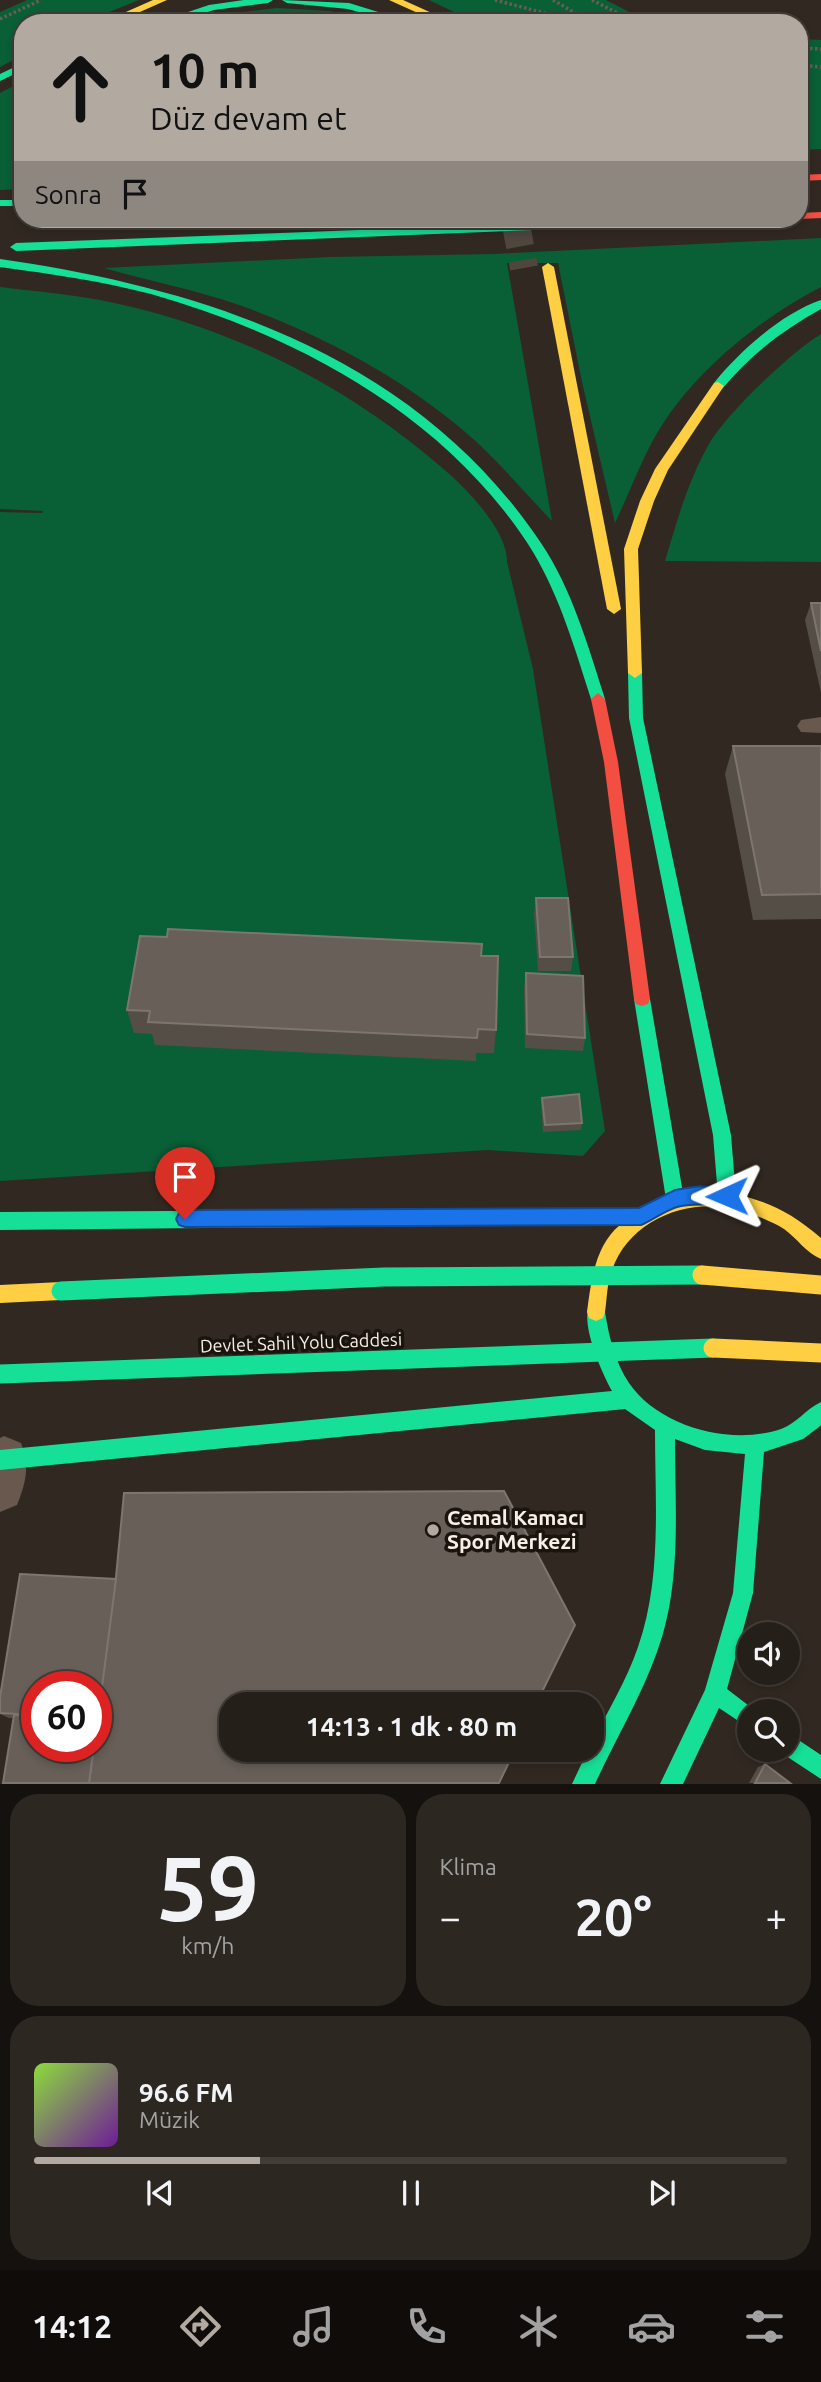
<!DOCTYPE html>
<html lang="tr">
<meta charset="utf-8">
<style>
:root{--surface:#251f19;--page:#2d2722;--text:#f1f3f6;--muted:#a3a2a2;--line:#423d38;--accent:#b2a9a0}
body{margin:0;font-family:Ubuntu,sans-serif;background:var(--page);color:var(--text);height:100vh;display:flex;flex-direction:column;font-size:26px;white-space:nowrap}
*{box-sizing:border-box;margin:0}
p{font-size:23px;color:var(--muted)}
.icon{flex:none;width:38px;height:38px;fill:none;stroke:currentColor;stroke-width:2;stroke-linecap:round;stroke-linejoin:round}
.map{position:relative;height:1784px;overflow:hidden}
.panel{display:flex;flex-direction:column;gap:10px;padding:10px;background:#14110e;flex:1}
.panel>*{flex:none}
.banner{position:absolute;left:14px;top:14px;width:794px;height:214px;border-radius:28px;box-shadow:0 4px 10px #0003,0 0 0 2px var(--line);background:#b2a9a0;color:#111;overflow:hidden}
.tools{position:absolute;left:737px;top:1622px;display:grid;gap:14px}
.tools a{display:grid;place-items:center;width:63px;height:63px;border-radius:50%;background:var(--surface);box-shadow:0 4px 10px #0003,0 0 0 2px var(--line);font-size:35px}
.speed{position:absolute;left:21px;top:1671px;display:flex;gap:14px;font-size:35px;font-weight:700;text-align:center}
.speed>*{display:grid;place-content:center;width:91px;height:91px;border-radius:50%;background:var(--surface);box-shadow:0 4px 10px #0003,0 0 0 2px var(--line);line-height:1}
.speed .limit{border:10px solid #d22;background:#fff;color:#111}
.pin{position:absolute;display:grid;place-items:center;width:60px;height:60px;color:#fff;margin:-72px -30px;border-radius:50% 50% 50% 0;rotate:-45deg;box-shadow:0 0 7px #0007}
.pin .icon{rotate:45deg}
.me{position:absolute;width:77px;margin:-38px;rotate:269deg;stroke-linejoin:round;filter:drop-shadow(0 0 5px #0008)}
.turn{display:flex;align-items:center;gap:24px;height:147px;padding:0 21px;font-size:32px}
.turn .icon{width:91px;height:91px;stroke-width:2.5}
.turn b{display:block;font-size:49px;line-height:60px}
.then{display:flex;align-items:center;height:66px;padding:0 21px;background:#0003;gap:14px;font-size:26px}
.big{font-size:52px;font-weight:700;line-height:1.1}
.panel .card{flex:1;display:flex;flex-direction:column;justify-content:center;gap:10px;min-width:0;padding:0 24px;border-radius:28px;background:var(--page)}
.panel .dial{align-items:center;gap:0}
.dial b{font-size:91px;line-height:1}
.song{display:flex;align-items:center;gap:21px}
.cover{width:84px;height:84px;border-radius:10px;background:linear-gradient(135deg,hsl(90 70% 55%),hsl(280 70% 35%))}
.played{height:7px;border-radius:4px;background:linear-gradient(90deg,var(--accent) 30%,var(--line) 30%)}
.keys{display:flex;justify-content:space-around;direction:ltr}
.heat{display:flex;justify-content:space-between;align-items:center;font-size:38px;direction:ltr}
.panel .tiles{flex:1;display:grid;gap:10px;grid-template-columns:1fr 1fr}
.card:last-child{grid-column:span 2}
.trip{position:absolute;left:219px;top:1692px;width:385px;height:70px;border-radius:28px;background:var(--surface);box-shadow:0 4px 10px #0003,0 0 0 2px var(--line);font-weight:700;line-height:70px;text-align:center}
.menu{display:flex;height:112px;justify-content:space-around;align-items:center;background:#0f0c0a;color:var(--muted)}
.menu .icon{width:49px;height:49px}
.menu .selected{color:var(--accent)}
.menu b{font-size:32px;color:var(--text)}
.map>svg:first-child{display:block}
.green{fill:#095f36}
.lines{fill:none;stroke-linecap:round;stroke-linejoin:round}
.highway-tunnel{stroke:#4f473e;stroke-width:28;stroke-dasharray:28 14;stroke-linecap:butt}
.path{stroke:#695e55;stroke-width:3.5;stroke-dasharray:2.5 2.5;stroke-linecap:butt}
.lane{fill:#68584d;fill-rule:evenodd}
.street{fill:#68584d;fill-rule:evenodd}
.fast{fill:#16e098;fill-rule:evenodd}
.slow{fill:#ffcf43;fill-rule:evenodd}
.jam{fill:#f24e42;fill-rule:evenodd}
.fast-bridge{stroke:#16e098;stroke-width:19}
.slow-bridge{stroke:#ffcf43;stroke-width:19}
.wall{fill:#554e47;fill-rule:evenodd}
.building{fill:#675f58;stroke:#7d766e;stroke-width:2}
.route{fill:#1a73e8;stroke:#114b97;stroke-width:2}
.poi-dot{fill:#b2a9a0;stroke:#19140d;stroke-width:2.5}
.labels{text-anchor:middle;stroke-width:7;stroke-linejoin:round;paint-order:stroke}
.street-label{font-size:18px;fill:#f7eee5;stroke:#19140d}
.near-poi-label{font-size:21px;font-weight:bold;fill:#f7eee5;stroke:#19140d;text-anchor:start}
</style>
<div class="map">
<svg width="821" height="1784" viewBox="0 0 821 1784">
<rect width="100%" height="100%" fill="#312921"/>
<g class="green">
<path d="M27,0H139L82,23H23V55L0,67V12Z"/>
<path d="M429,0H606L631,13L664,23H477Z"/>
<path d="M277,8L330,11L377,23H184L201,17Z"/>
<path d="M800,39L821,40V149L800,150Z"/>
<path d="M23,81V189L0,190V93Z"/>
<path d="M821,238V287C763,317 701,366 664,422C644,452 631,490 615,523L582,382L558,263H507L552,521C525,493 500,463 471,437C405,379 324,336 242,306C197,290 149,281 104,268L330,257L493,254Z"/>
<path d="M0,287C33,291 67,294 100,300C229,325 348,385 447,472C468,490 508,532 507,562L533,669L605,1131L583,1156L488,1150L0,1181V512L42,513L43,511L0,509Z"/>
<path d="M821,334V562L665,561C677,521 688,481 709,444C728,412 789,354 821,334Z"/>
</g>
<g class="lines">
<path class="highway-tunnel" d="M515,219L524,268"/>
<g class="path">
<path d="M495,0L582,23"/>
<path d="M553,0L592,23"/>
<path d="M592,0L637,23"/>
<path d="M0,19L41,0"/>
<path d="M800,48L821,49"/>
<path d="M800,65L821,67"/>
</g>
<path class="lane" d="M821,717V733L801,732L797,726L801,720Z"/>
<path class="street" d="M4,1436L21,1443C30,1467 26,1482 17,1505L0,1512V1438Z"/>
<g class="fast">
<path d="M244,0H273L268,3L214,10L171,23H155L209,5Z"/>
<path d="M282,0L349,3L414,23H397L348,9L287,3Z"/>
<path d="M23,63V70L0,81V74Z"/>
<rect x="0" y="200" width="23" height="6"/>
<path d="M650,219H738L732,222L16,251L10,247L16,243Z"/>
<path d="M0,259C210,289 417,358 541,543C572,589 588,646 605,699L603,703H593L591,699C575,649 560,597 533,552C449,417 299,336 151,294C101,281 51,274 0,267Z"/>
<path d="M821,300V309C783,330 750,355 722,389H714V383C739,352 782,313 821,300Z"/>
<path d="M635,668L642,673L643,718L731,1135L736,1196L733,1202L727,1204L721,1202L718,1196L713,1135L629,718L628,673Z"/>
<path d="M642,992L648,994L650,999L684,1199L681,1205L675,1207L669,1205L666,1199L634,999L636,994Z"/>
<path d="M536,1209L542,1211L545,1217L542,1223L536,1225L0,1230V1212Z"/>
<path d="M596,1303L603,1306L605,1312C609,1337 615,1362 629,1383C659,1427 731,1446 781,1429C797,1423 806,1409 821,1402V1425L819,1427L803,1439L764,1452L753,1593L727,1689L757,1712H749V1728L719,1708L683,1784H660L705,1690L733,1593L745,1454L705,1450L675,1439C675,1509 682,1585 657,1652C641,1697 615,1740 595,1784H572L588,1750H592V1743C607,1712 627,1680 638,1647C662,1579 655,1502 655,1430L625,1409L0,1470V1450L612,1391C602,1373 581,1326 589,1306Z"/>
<path d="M788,1733L821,1755V1779L780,1752L788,1750Z"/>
</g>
<g class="slow">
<path d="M153,0H167L115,23H101Z"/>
<path d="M389,0H403L454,23H440Z"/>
<path d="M548,263L554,267L621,609L614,614L607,609L542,267Z"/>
<path d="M718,382L724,386L668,470L654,501L638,549L642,673L635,678L628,673L624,549L640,501L655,469L714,383Z"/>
<path d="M717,1190C762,1199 786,1208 821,1238V1259C806,1253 797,1238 784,1229C775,1223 764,1219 755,1215C702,1193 632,1213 612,1270C607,1282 607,1299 605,1312L603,1318L596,1321L589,1318L587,1312C591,1282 595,1245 620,1225H536L530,1223L527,1217L530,1211L536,1209L640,1208L680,1192Z"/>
<path d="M61,1282L67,1285L70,1291L67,1297L61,1300L0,1303V1285Z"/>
</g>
<g class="jam">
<path d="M821,174V180L800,181V175Z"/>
<path d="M821,212V218L800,219H797H800V213Z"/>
<path d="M598,693L605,699L618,762L650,999L648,1004L642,1006L636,1004L634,999L604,762L591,699Z"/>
</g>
<g class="fast-bridge">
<path d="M61,1291L384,1277L702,1275"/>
<path d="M0,1374L713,1348"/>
</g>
<g class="slow-bridge">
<path d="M702,1275L821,1285"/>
<path d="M713,1348L821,1353"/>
</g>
</g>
<g class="wall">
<path d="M811,603H821V693L805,620Z"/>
<path d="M733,746H821V919L753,920L725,774Z"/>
<path d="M536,898L573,957L571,971H538L534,913Z"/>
<path d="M481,956L496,1030L494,1053H476V1061L155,1045L152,1034L134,1033L127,1010Z"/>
<path d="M526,973L585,1038L583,1051L525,1048L524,987Z"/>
<path d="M542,1098L582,1123L581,1130L543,1132L541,1104Z"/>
<path d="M504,1491L575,1625L536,1704H231V1750H515L499,1783H3L14,1718H9L0,1714V1697L20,1574L116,1579L124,1493ZM37,1687H96V1746H37Z"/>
<path d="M765,1764L790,1783H749L758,1767Z"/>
</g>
<g class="building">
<path d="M811,603H821V651Z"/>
<path d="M733,746H821V894L762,895Z"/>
<path d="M536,898H568L573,957H540Z"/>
<path d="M168,929L482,944L481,956H498L496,1030L478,1029L477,1038L148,1022L150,1011L127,1010L140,936L167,937Z"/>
<path d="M526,973L583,976L585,1038L527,1034Z"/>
<path d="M579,1094L582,1123L545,1125L542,1098Z"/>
<path d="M504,1491L575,1625L536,1704H231V1750H515L499,1783H89L94,1746H96V1729L116,1577L124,1493Z"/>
<path d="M20,1574L116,1579L98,1718H96V1687H37V1715L0,1713V1697Z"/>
<path d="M14,1715L37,1716V1746H94L89,1783H3Z"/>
<path d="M765,1764L790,1783H755Z"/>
</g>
<path class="route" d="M700,1186L733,1190L736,1196L733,1202C716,1208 695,1201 677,1207C664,1211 653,1220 641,1225L185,1227L179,1225L176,1219L179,1213L185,1210L639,1208L675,1190Z"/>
<circle class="poi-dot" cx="433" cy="1530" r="7"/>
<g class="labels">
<g class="street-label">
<text transform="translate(301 1343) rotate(-2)" y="6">Devlet Sahil Yolu Caddesi</text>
</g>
<g class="near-poi-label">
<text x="447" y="1525">Cemal Kamacı<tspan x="447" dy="24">Spor Merkezi</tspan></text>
</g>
</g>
</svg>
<div class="tools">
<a><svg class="icon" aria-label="sound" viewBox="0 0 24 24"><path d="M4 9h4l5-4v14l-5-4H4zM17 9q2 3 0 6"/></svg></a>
<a><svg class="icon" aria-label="search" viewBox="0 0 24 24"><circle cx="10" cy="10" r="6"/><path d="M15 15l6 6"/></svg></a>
</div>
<div class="speed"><div class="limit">60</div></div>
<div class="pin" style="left:185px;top:1219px;background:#d93025"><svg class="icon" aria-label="arrive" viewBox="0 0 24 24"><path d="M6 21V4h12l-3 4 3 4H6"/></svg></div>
<svg class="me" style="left:727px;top:1196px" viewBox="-20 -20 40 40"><path d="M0-17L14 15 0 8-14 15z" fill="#1a73e8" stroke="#fff" stroke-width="4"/></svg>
<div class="trip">14:13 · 1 dk · 80 m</div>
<div class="banner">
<div class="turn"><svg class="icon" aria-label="ahead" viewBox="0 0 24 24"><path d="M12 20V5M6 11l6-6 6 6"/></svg><div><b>10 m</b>Düz devam et</div></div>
<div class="then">Sonra<svg class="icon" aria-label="arrive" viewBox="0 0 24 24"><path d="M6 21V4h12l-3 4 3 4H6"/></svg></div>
</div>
</div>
<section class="panel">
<div class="tiles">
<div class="card dial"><b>59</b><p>km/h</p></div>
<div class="card"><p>Klima</p>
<div class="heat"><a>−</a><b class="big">20°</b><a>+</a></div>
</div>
<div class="card">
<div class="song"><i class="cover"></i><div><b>96.6 FM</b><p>Müzik</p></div></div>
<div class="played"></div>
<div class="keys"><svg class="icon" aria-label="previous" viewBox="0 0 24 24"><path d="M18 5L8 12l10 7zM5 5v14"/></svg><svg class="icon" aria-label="pause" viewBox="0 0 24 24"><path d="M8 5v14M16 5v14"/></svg><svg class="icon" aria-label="next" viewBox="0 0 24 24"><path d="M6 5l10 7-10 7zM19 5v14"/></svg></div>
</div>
</div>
</section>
<nav class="menu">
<b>14:12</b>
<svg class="icon selected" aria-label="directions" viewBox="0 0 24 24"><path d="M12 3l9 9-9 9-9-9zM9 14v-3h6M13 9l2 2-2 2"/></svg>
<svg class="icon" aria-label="music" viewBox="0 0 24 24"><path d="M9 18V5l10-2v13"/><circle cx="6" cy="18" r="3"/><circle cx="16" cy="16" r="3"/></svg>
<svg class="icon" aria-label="phone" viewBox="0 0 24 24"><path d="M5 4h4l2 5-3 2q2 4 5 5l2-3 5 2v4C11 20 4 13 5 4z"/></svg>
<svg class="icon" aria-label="climate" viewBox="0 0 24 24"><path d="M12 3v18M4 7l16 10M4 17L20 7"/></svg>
<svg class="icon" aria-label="car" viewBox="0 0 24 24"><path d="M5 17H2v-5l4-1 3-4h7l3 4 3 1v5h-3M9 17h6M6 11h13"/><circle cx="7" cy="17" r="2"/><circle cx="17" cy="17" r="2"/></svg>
<svg class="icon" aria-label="filters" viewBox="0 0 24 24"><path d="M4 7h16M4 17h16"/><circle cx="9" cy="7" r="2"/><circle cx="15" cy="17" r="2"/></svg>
</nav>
